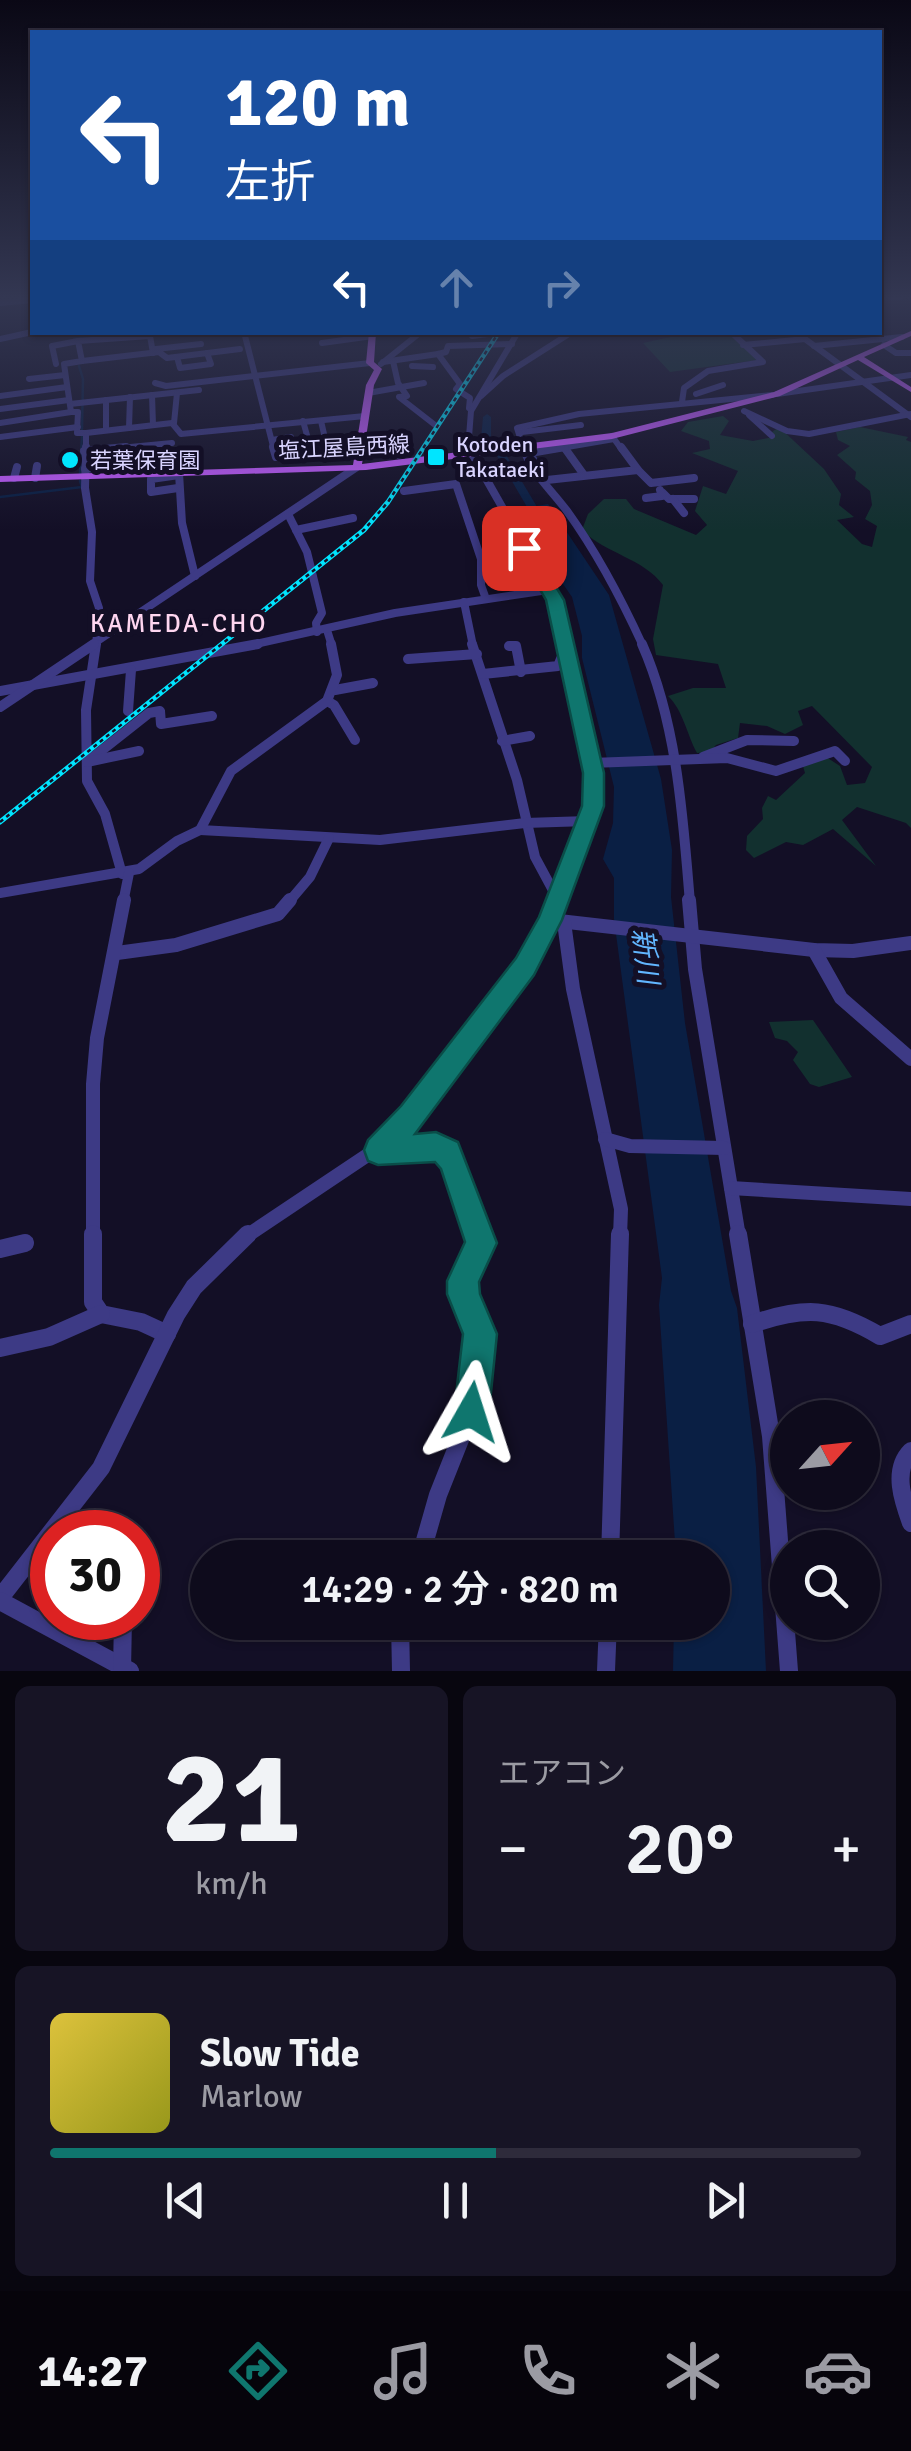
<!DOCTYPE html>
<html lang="ja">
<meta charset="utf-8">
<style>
:root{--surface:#0e0b1c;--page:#171425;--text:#f1f3f6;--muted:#9b9ba3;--line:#2e2b3b;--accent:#0f766e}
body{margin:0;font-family:Signika,"Noto Sans JP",sans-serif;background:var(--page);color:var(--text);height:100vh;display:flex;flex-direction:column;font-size:38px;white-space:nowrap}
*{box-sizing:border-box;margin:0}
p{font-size:32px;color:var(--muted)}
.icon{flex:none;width:55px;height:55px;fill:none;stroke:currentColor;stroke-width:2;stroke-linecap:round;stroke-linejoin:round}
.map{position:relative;height:1671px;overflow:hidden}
.details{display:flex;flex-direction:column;gap:15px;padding:15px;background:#08060f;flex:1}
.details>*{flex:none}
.banner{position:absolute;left:30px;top:30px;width:852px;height:305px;border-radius:0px;box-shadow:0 2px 8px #0004,0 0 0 2px var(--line);background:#1a4fa0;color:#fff;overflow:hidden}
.needle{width:65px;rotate:63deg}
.controls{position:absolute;left:770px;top:1400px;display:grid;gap:20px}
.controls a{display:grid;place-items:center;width:110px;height:110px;border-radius:50%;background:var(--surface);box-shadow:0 2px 8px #0004,0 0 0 2px var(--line);font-size:50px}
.speed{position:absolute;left:30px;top:1510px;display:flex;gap:20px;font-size:50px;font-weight:700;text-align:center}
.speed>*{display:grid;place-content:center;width:130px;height:130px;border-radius:50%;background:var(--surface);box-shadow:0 2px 8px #0004,0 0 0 2px var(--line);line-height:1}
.speed .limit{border:15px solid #d22;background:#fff;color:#111}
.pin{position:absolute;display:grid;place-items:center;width:85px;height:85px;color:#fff;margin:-42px;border-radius:20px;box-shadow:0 5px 15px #0006}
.me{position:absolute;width:110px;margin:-55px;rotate:6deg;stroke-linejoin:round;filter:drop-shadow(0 0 8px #0008)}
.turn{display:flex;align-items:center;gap:35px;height:210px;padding:0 30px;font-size:45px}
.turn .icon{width:130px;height:130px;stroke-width:2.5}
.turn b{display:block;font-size:70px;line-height:85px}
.lanes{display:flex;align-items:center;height:95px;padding:0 30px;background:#0003;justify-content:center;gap:50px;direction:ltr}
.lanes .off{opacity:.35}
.big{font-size:75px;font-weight:600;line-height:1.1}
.details .widget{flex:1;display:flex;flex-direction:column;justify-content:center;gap:15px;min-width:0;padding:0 35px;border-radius:15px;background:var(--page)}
.details .dial{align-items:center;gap:0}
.dial b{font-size:130px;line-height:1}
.song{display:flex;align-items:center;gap:30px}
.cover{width:120px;height:120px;border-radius:15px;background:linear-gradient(135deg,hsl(50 70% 55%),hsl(60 70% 35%))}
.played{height:10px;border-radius:5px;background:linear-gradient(90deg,var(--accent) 55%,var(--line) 55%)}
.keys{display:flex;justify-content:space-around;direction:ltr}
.heat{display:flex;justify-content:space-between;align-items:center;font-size:55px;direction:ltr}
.details .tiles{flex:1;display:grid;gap:15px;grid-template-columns:1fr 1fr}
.widget:last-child{grid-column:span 2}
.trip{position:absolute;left:190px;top:1540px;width:540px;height:100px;border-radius:50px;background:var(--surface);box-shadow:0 2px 8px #0004,0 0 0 2px var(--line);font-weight:600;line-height:100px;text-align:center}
.tab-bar{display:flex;height:160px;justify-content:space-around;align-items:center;background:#06040b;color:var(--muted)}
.tab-bar .icon{width:70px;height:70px}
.tab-bar .active{color:var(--accent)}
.tab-bar b{font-size:45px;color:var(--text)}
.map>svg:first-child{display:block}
.green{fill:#12302f}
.water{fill:#0a1f44}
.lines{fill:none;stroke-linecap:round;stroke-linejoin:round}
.stream{stroke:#0a1f44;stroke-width:2.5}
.river{fill:#0a1f44;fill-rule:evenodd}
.minor-far4{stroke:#3d3a85;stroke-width:6}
.minor-far3{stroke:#3d3a85;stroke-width:8}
.minor-far2{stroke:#3d3a85;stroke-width:10}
.minor-far1{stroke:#3d3a85;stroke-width:14}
.minor{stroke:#3d3a85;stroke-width:18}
.major{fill:#c25bff;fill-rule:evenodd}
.rail-casing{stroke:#00e5ff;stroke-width:5}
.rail{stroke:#130f26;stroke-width:2.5;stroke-dasharray:4;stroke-linecap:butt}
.route{fill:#0f766e;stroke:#0a4d48;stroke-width:2.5}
.poi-dot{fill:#00e5ff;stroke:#130f26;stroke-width:4}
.labels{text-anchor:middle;stroke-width:10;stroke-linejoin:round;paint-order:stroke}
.far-poi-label{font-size:22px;fill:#d9d4ff;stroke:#130f26;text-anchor:start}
.far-street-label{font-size:22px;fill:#d9d4ff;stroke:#130f26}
.far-quarter-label{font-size:25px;letter-spacing:2.5px;fill:#ffd6f0;stroke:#130f26}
.water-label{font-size:28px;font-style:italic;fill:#62b6ff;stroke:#130f26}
</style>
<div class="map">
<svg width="911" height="1671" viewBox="0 0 911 1671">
<rect width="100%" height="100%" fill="#130f26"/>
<g class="green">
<path d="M689,333H729L758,360L670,372L643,343Z"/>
<path d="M723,416L729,421L720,435L753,441L773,437L772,432L779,427L824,469L841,494L839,505L854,517L837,520L862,544L872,547L877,526L865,519L872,505L870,491L855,479L856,472L837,455L850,446L838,440L836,432L860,427L908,437L906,440L911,442V828L906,823L857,807L842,820L876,866L833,829L803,845L786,842L754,858L746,850L747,836L763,819L762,808L768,796L776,800L805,773L802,763L823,755L840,766L847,785L865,783L872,767L812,706L798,711L803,725L785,734L767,726L740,723L738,738L716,745L710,752L697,753C687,735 683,710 668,696L693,688H726L718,664L656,655L653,639L663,585C643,558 606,554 582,530L588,514L604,499H626L634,509L696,535L707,525L695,511L703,486L726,494L738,471L692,453L710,449L709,441L681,431L688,422Z"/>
<path d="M813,1020L852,1077L819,1087L810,1084L793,1060L798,1052L787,1041L775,1038L769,1022Z"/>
</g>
<path class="water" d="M548,504L609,595L661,779L672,850L671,897L685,1023L731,1291L737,1308L756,1467L766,1671H673L674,1623L712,1622V1558L676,1557L659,1305L662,1278L614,919V878L603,859L613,823L614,787L582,658V636L572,597L514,514V510Z"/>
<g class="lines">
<g class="stream">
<path d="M74,339L111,332"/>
<path d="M79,366L83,379L82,429"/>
<path d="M80,473L82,436"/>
<path d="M0,497L82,487L80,481"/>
</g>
<path class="river" d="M487,414L491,417V438L505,453L546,522L545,524H537L496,454L481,439L483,417Z"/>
<g class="minor-far4">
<path d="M890,297H901"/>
<path d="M0,303L32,300"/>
<path d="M244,332L274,450"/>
<path d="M473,333L472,336L504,332"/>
<path d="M0,339L32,332"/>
<path d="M322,343L373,336"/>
<path d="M743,345L805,339L911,417"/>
<path d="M884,345L896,353H911"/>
<path d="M814,346L902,337"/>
<path d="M156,349L201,344"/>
<path d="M438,354L460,384L456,389L470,398L469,408"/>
<path d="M177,357L180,368L211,364L207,353"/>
<path d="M82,361L159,352L167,358L240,349"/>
<path d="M393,361L398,383L407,396L399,397L435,425"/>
<path d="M383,362L438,354L446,352L448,346L512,344"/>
<path d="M56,364L52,346L78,341"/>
<path d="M381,364L421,332"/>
<path d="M412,366L433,367"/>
<path d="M29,379L65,375"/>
<path d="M155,383L166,386L370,363"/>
<path d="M368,393L424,383"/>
<path d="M696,394L723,385"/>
<path d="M777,394L911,375"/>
<path d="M152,395L153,425"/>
<path d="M0,396L67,387"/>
<path d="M481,396L503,376L572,332"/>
<path d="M106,400V430"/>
<path d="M682,402L684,388L708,371L763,362L731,332"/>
<path d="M70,404L199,390"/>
<path d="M0,409L69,400"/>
<path d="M744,411L787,431L809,434L911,414"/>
<path d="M749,415L772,436"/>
<path d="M303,421L310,446"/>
<path d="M321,421L327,447"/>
<path d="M0,423L71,412"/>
<path d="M174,423L177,393"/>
<path d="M129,428L130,397"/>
<path d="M522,432L581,425"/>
<path d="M86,433H77L78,412H71L64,364L82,361L78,341L150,336L153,353"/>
<path d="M612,436L622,450"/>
<path d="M0,437L78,427"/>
<path d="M272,440L291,437L293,450"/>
<path d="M362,446L391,445L395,450"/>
<path d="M86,450V433L172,423L181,434L365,416"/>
<path d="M99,450L172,443"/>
<path d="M468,450L471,411L518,332"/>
<path d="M524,450L517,428L579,414L772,395"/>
<path d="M550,450L614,439"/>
</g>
<g class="minor-far3">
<path d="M86,447L85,488L92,532L90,581L99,608L96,646"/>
<path d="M273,447L276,457L294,455L293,447"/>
<path d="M393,447L399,455"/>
<path d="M468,447L555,600L565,646"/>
<path d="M523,447C532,474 550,488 567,511C598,554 621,598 643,646"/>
<path d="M564,447L584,475"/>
<path d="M84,451L126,447"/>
<path d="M535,463L530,453L565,447"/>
<path d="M85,469L178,458"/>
<path d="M638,470L651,483L694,478"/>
<path d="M179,473L182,523L195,576"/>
<path d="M14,478L17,467"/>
<path d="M35,478L37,466"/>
<path d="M547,480L638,470L621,447"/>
<path d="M178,488L151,492V479L179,475"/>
<path d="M404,491L456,484L481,559V585L486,599"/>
<path d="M663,493L669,499H694"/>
<path d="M646,498L662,496L660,490"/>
<path d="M673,499L684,513"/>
<path d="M288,514L307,552L322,613L316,623L317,632"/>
<path d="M296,530L353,518"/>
<path d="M464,602L473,646"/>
<path d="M327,630L332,646"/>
<path d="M90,646L357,467"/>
<path d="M247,646L395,613L548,590L543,582"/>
<path d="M509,646H516"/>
</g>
<g class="minor-far2">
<path d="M96,644L86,710L87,781L105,814L122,874"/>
<path d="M472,644L517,780L535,857L556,896"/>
<path d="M642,644C677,723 683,817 690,903"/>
<path d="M509,646H516L521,672"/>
<path d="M408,659L477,654"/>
<path d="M483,674L558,666L564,652"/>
<path d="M335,690L373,683"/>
<path d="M0,691L258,644"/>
<path d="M327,701L334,705L355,740"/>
<path d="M0,707L94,644"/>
<path d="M128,711L131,670"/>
<path d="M502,741L530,736"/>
<path d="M703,757L747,740L794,741"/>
<path d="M87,762L149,713L160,711L161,724L212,716"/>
<path d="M87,762L139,751"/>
<path d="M591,763L727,758L776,771L835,751L845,761"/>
<path d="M200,830L380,840L525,823L588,821"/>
<path d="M0,893L139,869L177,841L200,830L231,771L327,701L337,675L331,644"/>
<path d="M123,903L129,873"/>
<path d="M288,903L310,877L329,838"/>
<path d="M557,903L593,806V773L565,644"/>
</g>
<g class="minor-far1">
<path d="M689,900L695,969L739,1237"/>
<path d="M559,921L814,950L853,951L911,943"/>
<path d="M564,922L573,989L621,1209L620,1237"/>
<path d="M814,950L841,998L911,1059"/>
<path d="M117,953L176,945L278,914L290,900"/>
<path d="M605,1139L630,1146L724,1148"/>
<path d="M379,1150L436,1147L448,1153L479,1237"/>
<path d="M731,1188L911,1199"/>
<path d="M93,1237V1084L97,1038L124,900"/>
<path d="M245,1237L393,1138L451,1060L505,999L557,900"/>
</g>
<g class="minor">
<path d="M93,1234V1302L101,1314L141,1322L167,1334"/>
<path d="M738,1234L771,1436L789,1671"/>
<path d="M0,1249L25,1243"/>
<path d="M752,1324C805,1306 831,1307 880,1336L911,1324"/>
<path d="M0,1348L49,1337L101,1314"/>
<path d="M911,1451C892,1470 903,1501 911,1523"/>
<path d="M420,1558L438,1495L471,1412L480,1334L463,1294V1281L481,1243L478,1234"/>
<path d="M610,1558L620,1234"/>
<path d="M0,1598L101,1468L176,1315L194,1287L248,1234"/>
<path d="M0,1601L130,1671"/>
<path d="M400,1622L401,1671"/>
<path d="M122,1671L123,1618"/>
<path d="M606,1671L608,1622"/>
</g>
<path class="major" d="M911,331V336L864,357L911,387V392L858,360L780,396L612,439L366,470L0,482V476L353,465L366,385L374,370L366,363L369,332H376L374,362L382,369L374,385L362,464L612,433L774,392Z"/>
<defs>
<path id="rail" d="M0,822L364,530L388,502L499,332"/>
</defs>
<use href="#rail" class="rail-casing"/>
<use href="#rail" class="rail"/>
</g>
<linearGradient id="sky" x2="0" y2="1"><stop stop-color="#0a0815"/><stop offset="0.56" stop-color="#333752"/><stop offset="1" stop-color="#333752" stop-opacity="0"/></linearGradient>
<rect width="911" height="531" fill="url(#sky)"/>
<path class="route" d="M519,544H530L564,600L604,773V806L562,920L534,975L415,1134L436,1132L458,1142L497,1243L479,1282L480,1294L497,1334L489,1412L484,1424L471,1429L459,1424L454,1412L463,1334L447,1294V1281L465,1242L441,1169L435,1162L378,1165L368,1161L364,1150L368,1140L401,1106L516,958L539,917L582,806L583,773L546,600L516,548Z"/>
<g class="poi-dot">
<rect x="426" y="447" width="20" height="20" rx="5"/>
<circle cx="70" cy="460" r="10"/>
</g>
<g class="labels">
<g class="far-poi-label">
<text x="456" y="452">Kotoden<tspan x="456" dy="25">Takataeki</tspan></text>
<text x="90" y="468">若葉保育園</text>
</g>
<g class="far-street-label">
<text transform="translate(344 447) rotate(-3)" y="8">塩江屋島西線</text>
</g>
<g class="far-quarter-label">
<text x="179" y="632">KAMEDA-CHO</text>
</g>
<g class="water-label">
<text transform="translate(646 956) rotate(83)" y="10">新川</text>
</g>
</g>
</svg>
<div class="controls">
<a><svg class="needle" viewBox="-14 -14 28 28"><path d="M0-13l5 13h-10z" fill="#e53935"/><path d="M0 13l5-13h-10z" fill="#9b9ba3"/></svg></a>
<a><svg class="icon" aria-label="search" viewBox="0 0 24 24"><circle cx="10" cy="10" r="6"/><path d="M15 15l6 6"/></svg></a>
</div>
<div class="speed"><div class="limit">30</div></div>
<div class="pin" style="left:524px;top:548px;background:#d93025"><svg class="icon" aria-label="arrive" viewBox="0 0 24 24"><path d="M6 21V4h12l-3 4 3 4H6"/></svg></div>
<svg class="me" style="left:471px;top:1412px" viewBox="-20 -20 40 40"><path d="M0-17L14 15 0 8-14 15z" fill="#0f766e" stroke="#fff" stroke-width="4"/></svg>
<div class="trip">14:29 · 2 分 · 820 m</div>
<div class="banner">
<div class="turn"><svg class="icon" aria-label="left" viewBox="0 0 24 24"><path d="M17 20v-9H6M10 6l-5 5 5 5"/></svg><div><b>120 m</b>左折</div></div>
<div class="lanes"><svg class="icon" aria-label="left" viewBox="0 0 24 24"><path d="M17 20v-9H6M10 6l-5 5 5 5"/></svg><svg class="icon off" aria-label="ahead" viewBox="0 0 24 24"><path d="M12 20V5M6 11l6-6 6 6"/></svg><svg class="icon off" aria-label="right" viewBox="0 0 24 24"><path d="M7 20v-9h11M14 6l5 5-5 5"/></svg></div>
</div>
</div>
<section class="details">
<div class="tiles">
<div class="widget dial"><b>21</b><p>km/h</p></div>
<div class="widget"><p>エアコン</p>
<div class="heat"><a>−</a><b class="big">20°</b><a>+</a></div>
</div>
<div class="widget">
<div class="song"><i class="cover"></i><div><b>Slow Tide</b><p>Marlow</p></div></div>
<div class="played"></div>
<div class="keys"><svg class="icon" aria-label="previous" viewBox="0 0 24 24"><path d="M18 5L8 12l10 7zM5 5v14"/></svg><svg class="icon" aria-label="pause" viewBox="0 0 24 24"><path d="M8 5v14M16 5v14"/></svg><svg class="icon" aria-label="next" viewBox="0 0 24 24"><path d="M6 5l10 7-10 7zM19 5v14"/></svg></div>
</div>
</div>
</section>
<nav class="tab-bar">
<b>14:27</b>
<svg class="icon active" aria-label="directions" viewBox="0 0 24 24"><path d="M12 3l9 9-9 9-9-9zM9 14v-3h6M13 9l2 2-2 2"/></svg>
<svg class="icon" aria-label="music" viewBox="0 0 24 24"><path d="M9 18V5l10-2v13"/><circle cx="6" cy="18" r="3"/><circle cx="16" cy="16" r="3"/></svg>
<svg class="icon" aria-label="phone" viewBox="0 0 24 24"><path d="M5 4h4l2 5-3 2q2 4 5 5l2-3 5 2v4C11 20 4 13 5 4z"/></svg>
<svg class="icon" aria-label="climate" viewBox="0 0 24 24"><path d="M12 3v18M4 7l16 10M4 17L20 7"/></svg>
<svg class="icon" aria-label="car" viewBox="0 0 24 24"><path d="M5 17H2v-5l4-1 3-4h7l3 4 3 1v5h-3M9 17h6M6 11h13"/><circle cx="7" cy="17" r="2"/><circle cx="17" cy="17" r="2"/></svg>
</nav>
